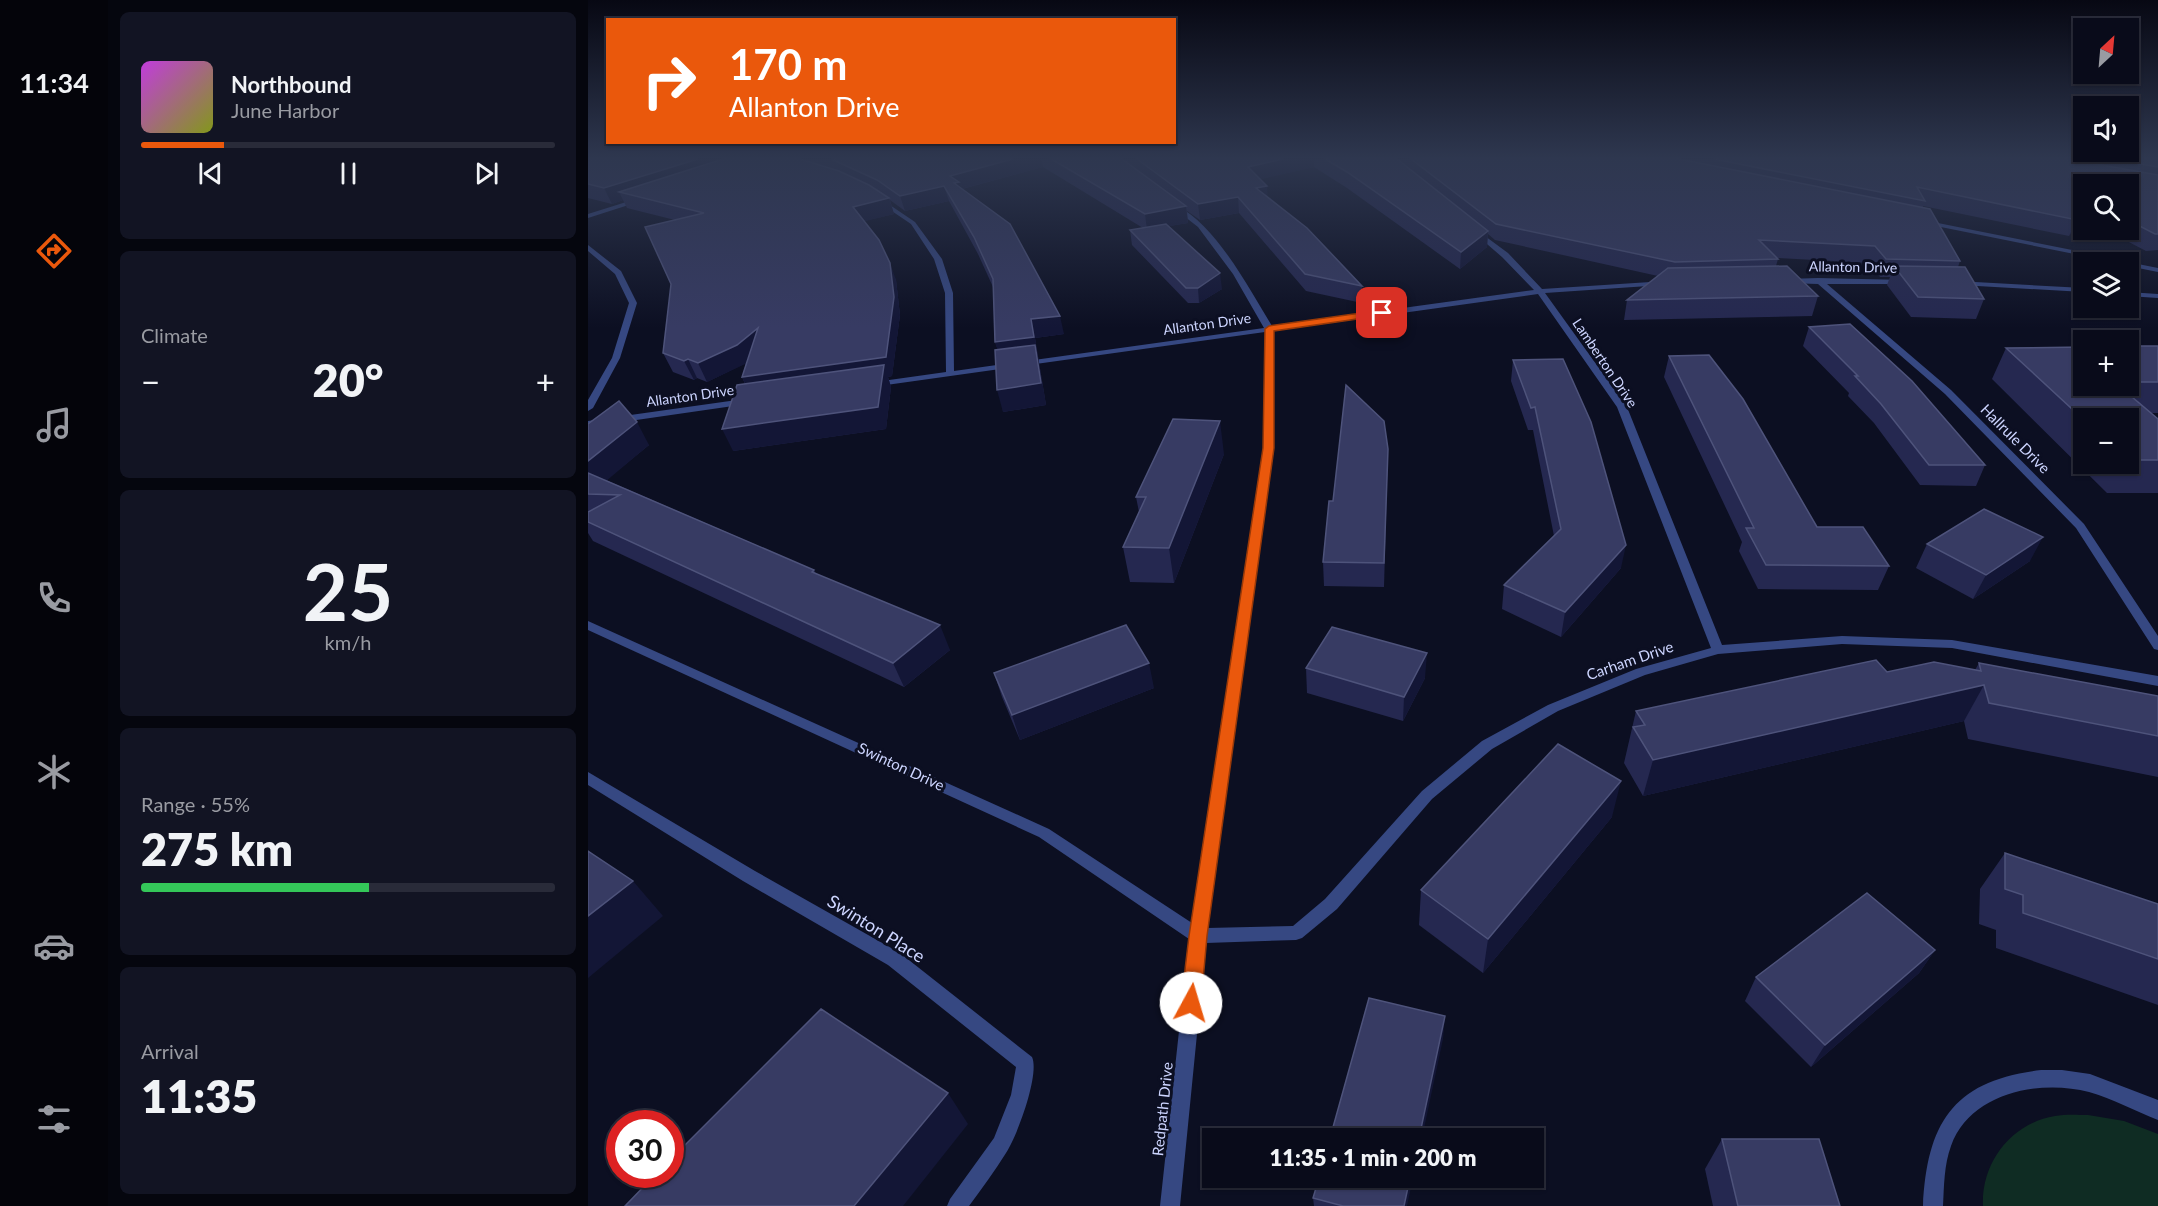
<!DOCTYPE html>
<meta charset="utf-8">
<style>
:root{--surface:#090b1a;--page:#121423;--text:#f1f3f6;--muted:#999ba2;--line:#292b39;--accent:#ea580c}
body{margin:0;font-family:Lato,sans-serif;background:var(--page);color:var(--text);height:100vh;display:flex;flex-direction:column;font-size:22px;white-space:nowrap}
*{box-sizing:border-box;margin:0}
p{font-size:20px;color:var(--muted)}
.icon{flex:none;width:33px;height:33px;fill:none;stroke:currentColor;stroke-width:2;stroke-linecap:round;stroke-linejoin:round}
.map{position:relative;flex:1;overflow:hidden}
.side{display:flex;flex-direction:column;gap:12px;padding:12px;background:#05060e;width:480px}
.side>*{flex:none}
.guide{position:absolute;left:18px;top:18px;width:570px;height:126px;border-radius:0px;box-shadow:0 2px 4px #0004,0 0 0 2px var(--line);background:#ea580c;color:#fff;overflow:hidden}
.needle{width:39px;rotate:26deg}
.buttons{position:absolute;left:1485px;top:18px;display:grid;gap:12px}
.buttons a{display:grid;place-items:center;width:66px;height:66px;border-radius:0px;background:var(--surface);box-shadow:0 2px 4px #0004,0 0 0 2px var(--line);font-size:30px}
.speed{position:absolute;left:18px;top:1110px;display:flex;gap:12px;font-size:30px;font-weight:700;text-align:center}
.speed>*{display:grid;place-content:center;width:78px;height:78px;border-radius:50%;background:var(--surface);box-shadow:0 2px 4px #0004,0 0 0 2px var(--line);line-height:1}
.speed .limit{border:9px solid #d22;background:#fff;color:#111}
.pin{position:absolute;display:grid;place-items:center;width:51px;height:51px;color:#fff;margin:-26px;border-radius:12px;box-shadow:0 3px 9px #0006}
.me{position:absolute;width:66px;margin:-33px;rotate:6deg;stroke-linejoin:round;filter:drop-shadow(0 0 4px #0008)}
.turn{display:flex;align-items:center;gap:21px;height:126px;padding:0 24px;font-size:27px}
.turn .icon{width:78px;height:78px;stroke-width:2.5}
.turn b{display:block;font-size:42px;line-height:51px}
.big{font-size:45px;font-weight:800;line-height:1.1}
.side .card{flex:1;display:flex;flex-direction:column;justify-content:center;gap:9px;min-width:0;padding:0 21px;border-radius:9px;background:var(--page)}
.side .dial{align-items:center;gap:0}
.dial b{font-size:78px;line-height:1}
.song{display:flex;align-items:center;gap:18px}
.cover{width:72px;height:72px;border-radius:9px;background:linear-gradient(135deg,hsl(290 70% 55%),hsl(70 70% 35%))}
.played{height:6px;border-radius:3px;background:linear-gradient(90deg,var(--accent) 20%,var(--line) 20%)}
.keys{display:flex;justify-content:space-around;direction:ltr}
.heat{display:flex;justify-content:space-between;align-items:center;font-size:33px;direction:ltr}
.charge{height:9px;border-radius:4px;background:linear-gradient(90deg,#34c759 55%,var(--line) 0)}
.trip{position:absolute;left:614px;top:1128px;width:342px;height:60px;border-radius:0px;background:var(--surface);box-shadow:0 2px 4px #0004,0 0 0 2px var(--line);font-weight:800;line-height:60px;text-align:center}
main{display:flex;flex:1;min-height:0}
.tabs{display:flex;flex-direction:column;width:108px;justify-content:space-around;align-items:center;background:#04040a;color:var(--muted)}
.tabs .icon{width:42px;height:42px}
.tabs .on{color:var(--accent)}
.tabs b{font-size:27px;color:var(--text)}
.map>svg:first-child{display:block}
.green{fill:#0f2c23}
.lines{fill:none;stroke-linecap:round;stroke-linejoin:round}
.minor{fill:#364882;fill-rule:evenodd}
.wall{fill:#252850;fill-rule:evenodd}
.shaded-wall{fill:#131636}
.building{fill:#373b63;stroke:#4e537b;stroke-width:1.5}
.route{fill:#ea580c;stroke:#983908;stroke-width:1.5}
.labels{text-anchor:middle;stroke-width:6;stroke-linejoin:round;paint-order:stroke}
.far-street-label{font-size:14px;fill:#cdd5ff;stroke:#0c0f22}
.street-label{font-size:15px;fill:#cdd5ff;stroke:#0c0f22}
.near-street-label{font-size:18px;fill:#cdd5ff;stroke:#0c0f22}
</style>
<main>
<nav class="tabs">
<b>11:34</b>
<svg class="icon on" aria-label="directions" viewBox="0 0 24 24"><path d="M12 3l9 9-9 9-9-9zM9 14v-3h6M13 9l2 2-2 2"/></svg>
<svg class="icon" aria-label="music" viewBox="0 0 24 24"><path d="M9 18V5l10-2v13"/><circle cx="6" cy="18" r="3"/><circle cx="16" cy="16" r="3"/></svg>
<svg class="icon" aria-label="phone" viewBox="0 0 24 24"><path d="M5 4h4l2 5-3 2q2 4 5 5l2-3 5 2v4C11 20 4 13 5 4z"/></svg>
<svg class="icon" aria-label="climate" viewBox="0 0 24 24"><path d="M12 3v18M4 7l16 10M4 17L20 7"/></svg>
<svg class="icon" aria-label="car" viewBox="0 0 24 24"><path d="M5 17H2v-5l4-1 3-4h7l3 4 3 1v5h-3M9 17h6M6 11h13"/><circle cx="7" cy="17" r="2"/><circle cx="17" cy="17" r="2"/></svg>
<svg class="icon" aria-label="filters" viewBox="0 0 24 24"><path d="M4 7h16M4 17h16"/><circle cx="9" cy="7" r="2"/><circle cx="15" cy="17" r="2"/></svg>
</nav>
<section class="side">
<div class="card">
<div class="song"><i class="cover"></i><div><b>Northbound</b><p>June Harbor</p></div></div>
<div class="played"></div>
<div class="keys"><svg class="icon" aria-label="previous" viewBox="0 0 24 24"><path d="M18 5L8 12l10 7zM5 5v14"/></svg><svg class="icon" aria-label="pause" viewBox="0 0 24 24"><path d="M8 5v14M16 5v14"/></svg><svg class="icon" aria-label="next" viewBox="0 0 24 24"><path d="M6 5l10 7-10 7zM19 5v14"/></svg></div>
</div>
<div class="card"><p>Climate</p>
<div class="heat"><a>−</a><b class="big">20°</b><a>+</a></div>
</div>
<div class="card dial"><b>25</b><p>km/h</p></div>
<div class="card"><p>Range · 55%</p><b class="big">275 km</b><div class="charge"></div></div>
<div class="card"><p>Arrival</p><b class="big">11:35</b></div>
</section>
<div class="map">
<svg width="1570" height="1206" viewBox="0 0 1570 1206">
<rect width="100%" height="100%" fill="#0c0f22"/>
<path class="green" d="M1500,1115L1536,1121L1570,1134V1206H1395C1393,1162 1424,1123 1467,1116C1478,1114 1490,1115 1500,1115Z"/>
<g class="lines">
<g class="minor">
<path d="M51,198L54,200L53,201L0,218V214Z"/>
<path d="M289,199H293L327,222L354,259L365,293L366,371L676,328L645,274L610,227L587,209L586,208L589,206C628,225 662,290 684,326L946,290L914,257L884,231L883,230L886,228L920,253L954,289L1078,281L1079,283L1075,285L957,293L1039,407L1134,645L1254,636L1364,640L1570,676V686L1364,648L1254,644L1130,654L1057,675L970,711L904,749L844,799L749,909L714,938L708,940L618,943L592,1206H572L601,939L451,837L0,630V621L461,829L604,923L676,448L677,332L284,387L283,385L287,382L358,372L357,293L346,259L323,224L289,201ZM950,294L1029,407L1123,648L1048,669L960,705L894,741L834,791L737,899L705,926L619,928L686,448L685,331Z"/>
<path d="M1335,220L1534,260L1538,262H1526L1333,223L1332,222Z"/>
<path d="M0,245L33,271L49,303L32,358L5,408L0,411V400L24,358L41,303L27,274L0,251Z"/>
<path d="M1537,262H1540L1570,268V272L1540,266V262Z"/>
<path d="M1230,278L1318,280L1319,282L1315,284H1239L1363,390L1496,524L1570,636V650L1566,649L1488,528L1357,394L1230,284L1198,283L1194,281L1198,279Z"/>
<path d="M1369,281L1496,288V292L1372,285L1368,283Z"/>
<path d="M1540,292L1570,294V298L1540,296Z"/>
<path d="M156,399L159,400V404L0,427V421Z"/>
<path d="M0,772L167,871L312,953L444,1057C452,1074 429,1137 418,1153C407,1171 394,1188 381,1206H359L362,1199L406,1138L423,1095L428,1067L300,965L155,881L0,785Z"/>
<path d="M1453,1070H1474L1502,1074L1570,1100V1120C1547,1111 1525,1099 1501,1092C1451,1079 1382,1093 1363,1146C1356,1165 1356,1186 1355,1206H1335C1339,1122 1366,1080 1453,1070Z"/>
</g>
</g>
<g class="wall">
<path d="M0,159H1570V250L1558,251L1518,230H1540V184H1496V217H1495L1481,236L1335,206V208L1372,261L1370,267L1396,299L1388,319L1323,317L1299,285L1302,277H1292L1282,263L1189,258L1190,259L1188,266L1230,296L1224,316L1036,320L1039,300L1070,276L907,240L900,234L899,247L872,269L759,188L726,167L672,179L679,197L774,286V303L718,291L651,213L612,220L599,211L600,223L581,226L634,289L611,303H600L544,245L542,230L555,228L455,167L374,189L476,334L447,338L458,405L415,412L410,350L407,342L405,287L390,254L361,201L317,211L302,200L306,214L276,221L308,280L312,315L304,376L300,377L303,387L298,429L145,451L157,384L154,377L158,363L119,382L109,378L106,380L85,372L75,353L83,284L87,220L39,208L35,200L24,204L0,198Z"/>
<path d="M1221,327L1397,465L1388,486L1332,485L1286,423L1260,396L1261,393L1215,346Z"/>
<path d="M1540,346H1570V413H1563L1570,419V493H1519L1404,379L1418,348L1496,386H1540ZM1496,418H1540V464H1496Z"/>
<path d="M1081,356L1229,527L1301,566L1290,590L1170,589L1151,551L1154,542L1076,377Z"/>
<path d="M925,360L1033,568L973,637L914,609L916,585L966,536L945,430H940L923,381Z"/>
<path d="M0,424L61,445L18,480L226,570L228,574L362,650L316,687L5,541L0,533Z"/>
<path d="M800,449L796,587L736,586L735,562Z"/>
<path d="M636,454L586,583L542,582L535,547L551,512L548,497Z"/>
<path d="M1339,544L1442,561L1385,599L1328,568Z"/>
<path d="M1391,663L1570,696V777L1380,739L1376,721L1055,796L1036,763L1048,711L1299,672L1387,670Z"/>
<path d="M718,668L837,678L815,721L719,693Z"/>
<path d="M406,673L566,688L432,740L414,697Z"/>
<path d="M1024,817L895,973L831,925L833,890Z"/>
<path d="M1417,853L1570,904V1005L1408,948V930L1391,924L1392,889Z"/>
<path d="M1347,950L1331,973L1223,1067L1157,1001L1168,977Z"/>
<path d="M1134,1139L1252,1206H1125L1117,1169Z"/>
<path d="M725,1198L819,1206H726Z"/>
</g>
<g class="shaded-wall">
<path d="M110,159H163L31,192L35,200L24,204L16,188Z"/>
<path d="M425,159H453L455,167L373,189L375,198L362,176Z"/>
<path d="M695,159H726V167L661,182L660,167Z"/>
<path d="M356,186L361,201L317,211L312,196Z"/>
<path d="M679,186L680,202L668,188Z"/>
<path d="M650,197L651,213L612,220L610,204Z"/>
<path d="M301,198L306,214L270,223L265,207Z"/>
<path d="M598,206L600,223L559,230L557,214Z"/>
<path d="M1496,210L1495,217L1481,236L1489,220Z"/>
<path d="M900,231L899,247L872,269L873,252Z"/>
<path d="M302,263L308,280L312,315L304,376L300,377L303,387L298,429L145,451L134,429L163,396L154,377Z"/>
<path d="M632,273L634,289L611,303L610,288Z"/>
<path d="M472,316L476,334L447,338L458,405L415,412L409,390L413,361L407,342L443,319Z"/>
<path d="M170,328L178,347L157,364L119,382L110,363Z"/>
<path d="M100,359L109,378L106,380L96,361Z"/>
<path d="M632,421L636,454L586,583L581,548Z"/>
<path d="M49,422L61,445L5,492L0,484V461Z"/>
<path d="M1455,537L1442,561L1385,599L1398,575Z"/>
<path d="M1038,545L1033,568L973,637L977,612Z"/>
<path d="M352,625L362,650L316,687L305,663Z"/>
<path d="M839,653L837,678L815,721L816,697Z"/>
<path d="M561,663L566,688L432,740L424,715Z"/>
<path d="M1396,685L1376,721L1055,796L1065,760Z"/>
<path d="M1033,781L1024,817L895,973L900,939Z"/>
<path d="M45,881L75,916L0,978V916Z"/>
<path d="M1347,950L1331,973L1223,1067L1237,1045Z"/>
<path d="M857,1016L855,1039L834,1138H831Z"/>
<path d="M360,1093L380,1124L315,1206H266Z"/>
<path d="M822,1178H825L819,1206H816Z"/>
</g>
<g class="building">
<path d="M0,159H110L16,188L0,184Z"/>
<path d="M135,159H212L251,171L281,185L301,198L265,207L291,240L302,263L306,297L298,357L154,377L170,328L149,345L110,363L100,359L96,361L75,353L83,284L57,227L116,213L31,192Z"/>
<path d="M243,159H425L362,176L371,182L366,183L422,224L472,316L443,319L446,337L407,342L405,279L386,237L356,186L312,196L289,180Z"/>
<path d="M463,159H534L598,206L557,214Z"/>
<path d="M549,159H695L660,167L679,186L668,188L719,228L774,286L717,274L650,197L610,204Z"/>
<path d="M737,159H809L900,231L873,252L759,172Z"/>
<path d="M823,159H1091L1342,209L1372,261L1298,259L1287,246L1171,240L1190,259L1087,262L908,224Z"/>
<path d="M1126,159H1480L1570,175V234H1567L1540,220V184H1496V210L1489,220L1329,187L1337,201Z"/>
<path d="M1523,159H1570V167Z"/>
<path d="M578,224L632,273L610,288H598L542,230Z"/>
<path d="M1199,266L1230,296L1039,300L1080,268Z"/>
<path d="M1306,266L1377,267L1396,299L1330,297Z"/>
<path d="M1262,324L1324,381L1397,465H1341L1293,404L1267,376H1270L1221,327Z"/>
<path d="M447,345L453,383L409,390L407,350Z"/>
<rect x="1540" y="346" width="30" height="36"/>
<path d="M1496,347V386H1531L1570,419V460H1540V418H1496V420L1418,348Z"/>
<path d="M1121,355L1155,399L1229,527H1275L1301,566L1178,565L1158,528H1166L1081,356Z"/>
<path d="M975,359L1003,422L1038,545L977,612L916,585L973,529L947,407L943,408L925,360Z"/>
<path d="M296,365L290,407L134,429L149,385Z"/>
<path d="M758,385L796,421L800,449L796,563L735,562L741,501H745Z"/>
<path d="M31,401L49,422L0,461V424Z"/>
<path d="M585,419L632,421L581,548L535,547L558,497H548Z"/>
<path d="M0,473L226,570L224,572L352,625L305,663L0,522V512L32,495L0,494Z"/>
<path d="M1396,509L1455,537L1398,575L1339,544Z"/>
<path d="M538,625L561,663L424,715L406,673Z"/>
<path d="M744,627L839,653L816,697L718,668Z"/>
<path d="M1288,660L1299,672L1346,662L1393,671L1391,663L1570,696V736L1401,703L1396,685L1065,760L1045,727L1057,725L1048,711Z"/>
<path d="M970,744L1033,781L900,939L833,890Z"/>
<path d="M0,851L45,881L0,916Z"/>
<path d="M1417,853L1570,904V959L1435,913V895L1417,889Z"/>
<path d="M1279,893L1347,950L1237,1045L1168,977Z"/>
<path d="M781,998L857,1016L831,1138H742Z"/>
<path d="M233,1009L360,1093L266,1206H37L68,1174H82V1160Z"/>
<path d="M1134,1139H1231L1252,1206H1150Z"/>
<path d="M731,1178H822L816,1206H755L725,1198Z"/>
</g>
<linearGradient id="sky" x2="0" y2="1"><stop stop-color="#070813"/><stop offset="0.48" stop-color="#2e374f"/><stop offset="1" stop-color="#2e374f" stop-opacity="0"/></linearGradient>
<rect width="1570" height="328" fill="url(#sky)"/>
<path class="route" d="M794,310L799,313L797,315L686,331V448L619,936L613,1003L610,1010L603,1013L596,1010L593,1003L601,936L675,448L677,329L681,326Z"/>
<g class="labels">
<g class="far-street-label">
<text transform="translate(1265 267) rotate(1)" y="5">Allanton Drive</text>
<text transform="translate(619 324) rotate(-8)" y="5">Allanton Drive</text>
<text transform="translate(1017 363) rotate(56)" y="5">Lamberton Drive</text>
<text transform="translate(102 396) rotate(-8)" y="5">Allanton Drive</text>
</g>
<g class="street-label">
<text transform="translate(1427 439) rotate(45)" y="5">Hallrule Drive</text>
<text transform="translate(1042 661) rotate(-19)" y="5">Carham Drive</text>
<text transform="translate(313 767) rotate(25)" y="5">Swinton Drive</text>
<text transform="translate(575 1109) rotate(-84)" y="5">Redpath Drive</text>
</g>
<g class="near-street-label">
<text transform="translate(288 929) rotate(32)" y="6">Swinton Place</text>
</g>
</g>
</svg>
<div class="buttons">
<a><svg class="needle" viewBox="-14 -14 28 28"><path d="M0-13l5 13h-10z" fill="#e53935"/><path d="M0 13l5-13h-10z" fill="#999ba2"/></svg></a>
<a><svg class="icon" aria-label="sound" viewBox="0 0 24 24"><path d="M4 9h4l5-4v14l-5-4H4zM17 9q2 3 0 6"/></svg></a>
<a><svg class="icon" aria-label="search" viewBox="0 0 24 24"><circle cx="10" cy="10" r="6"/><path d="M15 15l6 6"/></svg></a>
<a><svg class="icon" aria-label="layers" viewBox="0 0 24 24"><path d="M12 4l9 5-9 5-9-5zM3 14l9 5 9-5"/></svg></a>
<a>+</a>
<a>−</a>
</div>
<div class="speed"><div class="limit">30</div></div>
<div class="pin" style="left:794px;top:313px;background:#d93025"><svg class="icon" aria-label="arrive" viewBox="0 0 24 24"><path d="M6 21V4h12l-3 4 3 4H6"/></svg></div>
<svg class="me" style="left:603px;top:1003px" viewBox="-20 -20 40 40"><circle r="19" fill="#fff"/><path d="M0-13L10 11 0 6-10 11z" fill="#ea580c"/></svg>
<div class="trip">11:35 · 1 min · 200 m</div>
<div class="guide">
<div class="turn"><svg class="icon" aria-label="right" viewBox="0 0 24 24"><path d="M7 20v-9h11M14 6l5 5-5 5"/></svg><div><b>170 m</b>Allanton Drive</div></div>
</div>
</div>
</main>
